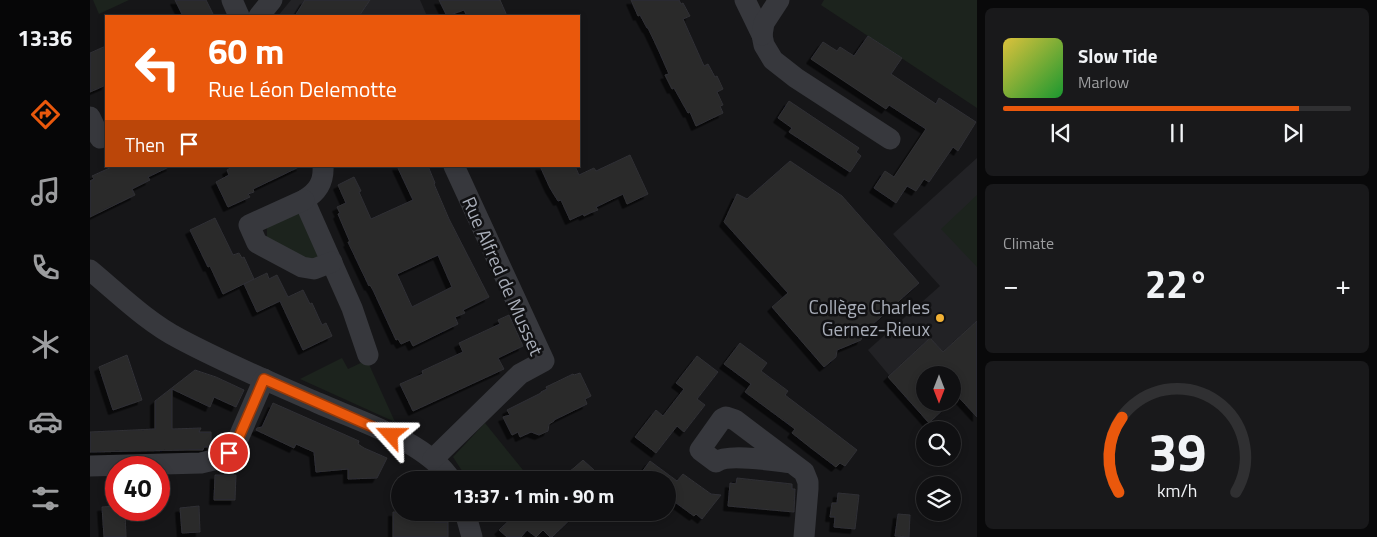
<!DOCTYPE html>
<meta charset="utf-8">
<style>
:root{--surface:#101012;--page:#19191b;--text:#f1f3f6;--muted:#9c9d9f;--line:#303032;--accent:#ea580c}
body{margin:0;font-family:"Titillium Web",sans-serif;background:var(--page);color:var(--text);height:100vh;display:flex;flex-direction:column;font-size:19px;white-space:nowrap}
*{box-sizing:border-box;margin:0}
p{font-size:16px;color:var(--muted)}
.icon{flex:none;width:28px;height:28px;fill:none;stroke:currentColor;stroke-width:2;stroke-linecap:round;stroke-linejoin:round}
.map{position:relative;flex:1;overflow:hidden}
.drawer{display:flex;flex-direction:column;gap:8px;padding:8px;background:#09090a;width:400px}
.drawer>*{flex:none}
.hud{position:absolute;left:15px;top:15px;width:475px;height:152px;border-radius:0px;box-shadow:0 2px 8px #0003,0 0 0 1px var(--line);background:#ea580c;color:#fff;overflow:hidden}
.needle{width:32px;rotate:180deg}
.fabs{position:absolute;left:826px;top:366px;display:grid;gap:10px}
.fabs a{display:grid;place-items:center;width:45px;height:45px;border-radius:50%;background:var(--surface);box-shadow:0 2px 8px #0003,0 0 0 1px var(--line);font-size:25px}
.speed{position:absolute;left:15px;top:456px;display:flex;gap:10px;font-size:25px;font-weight:700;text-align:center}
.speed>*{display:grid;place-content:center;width:65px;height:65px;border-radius:50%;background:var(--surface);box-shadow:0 2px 8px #0003,0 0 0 1px var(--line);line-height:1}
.speed .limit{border:8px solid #d22;background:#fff;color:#111}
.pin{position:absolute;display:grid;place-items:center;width:42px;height:42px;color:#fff;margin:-21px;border:2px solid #fff;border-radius:50%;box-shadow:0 1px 5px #0007}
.me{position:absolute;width:55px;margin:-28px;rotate:294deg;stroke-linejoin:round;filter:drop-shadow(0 0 4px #0008)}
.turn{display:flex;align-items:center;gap:18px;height:105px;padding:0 20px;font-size:22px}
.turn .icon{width:65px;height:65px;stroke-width:2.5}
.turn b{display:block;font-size:35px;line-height:42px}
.then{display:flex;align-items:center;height:48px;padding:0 20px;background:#0003;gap:10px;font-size:19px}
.big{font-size:38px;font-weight:700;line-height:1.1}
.drawer .card{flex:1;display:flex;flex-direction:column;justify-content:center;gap:8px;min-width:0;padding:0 18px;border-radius:8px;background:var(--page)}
.drawer .dial{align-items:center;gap:0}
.dial svg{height:130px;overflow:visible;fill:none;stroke:var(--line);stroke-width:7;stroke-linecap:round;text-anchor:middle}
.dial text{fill:var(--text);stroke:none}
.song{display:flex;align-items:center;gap:15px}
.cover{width:60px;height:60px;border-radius:8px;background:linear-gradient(135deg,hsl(50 70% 55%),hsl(130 70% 35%))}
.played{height:5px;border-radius:2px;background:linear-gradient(90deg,var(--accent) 85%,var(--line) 85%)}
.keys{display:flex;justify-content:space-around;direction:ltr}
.heat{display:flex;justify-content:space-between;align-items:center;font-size:28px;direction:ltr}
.trip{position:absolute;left:301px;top:471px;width:285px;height:50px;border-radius:25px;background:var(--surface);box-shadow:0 2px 8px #0003,0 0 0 1px var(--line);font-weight:700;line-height:50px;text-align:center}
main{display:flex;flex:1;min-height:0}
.tab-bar{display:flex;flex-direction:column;width:90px;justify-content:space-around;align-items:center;background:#060607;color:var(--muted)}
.tab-bar .icon{width:35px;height:35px}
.tab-bar .on{color:var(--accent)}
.tab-bar b{font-size:22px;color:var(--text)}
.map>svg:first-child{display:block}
.built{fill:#222225}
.green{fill:#1c231d}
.building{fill:#29292c;stroke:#303034;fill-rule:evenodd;filter:url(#shadow)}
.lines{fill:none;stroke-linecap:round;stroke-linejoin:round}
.minor{stroke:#37383d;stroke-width:21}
.route-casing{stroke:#983908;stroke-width:12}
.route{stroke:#ea580c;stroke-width:9}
.poi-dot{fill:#f2b134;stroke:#111113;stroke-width:2}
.labels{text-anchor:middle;stroke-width:5;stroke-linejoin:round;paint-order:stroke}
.street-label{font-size:19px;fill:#a8adb8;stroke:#111113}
.poi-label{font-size:19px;fill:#a8adb8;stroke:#111113;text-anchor:end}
</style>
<main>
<nav class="tab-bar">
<b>13:36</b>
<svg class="icon on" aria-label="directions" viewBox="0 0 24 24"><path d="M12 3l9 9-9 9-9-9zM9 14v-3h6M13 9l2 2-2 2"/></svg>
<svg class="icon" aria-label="music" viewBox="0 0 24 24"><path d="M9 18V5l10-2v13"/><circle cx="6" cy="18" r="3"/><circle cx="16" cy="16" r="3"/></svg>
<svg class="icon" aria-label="phone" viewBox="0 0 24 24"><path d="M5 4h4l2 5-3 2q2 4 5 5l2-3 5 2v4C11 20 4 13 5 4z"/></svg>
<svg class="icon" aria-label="climate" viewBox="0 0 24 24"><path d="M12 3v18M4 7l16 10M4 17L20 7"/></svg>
<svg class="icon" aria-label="car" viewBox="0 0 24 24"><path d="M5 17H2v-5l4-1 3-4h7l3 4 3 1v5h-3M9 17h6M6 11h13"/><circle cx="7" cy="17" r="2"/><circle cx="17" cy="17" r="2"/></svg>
<svg class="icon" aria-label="filters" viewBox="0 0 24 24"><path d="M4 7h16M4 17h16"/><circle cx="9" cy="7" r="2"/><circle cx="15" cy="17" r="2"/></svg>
</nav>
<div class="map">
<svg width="887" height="537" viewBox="0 0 887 537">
<defs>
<filter id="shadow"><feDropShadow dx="-4.5" dy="4.5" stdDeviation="0" flood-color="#0009"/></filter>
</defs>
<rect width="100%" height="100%" fill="#161618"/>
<g class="built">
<path d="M201,0H330L337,16H188Z"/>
<path d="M887,158V415L869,395L863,401L862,375H835V402L861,403L839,423L778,350L850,286L803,234Z"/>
</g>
<g class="green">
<path d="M3,0H39L9,14Z"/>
<path d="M734,0H887V108L731,5Z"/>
<path d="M887,195V267L851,229Z"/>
<path d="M205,212L213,216L229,250L227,258L220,263L177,237V227Z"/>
<path d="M252,358L258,369L277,360L305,422L210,379Z"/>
<path d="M395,423L437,475L432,480H378L363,457Z"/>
</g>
<g class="building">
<path d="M85,0H116L124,16H93Z"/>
<path d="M215,0H280L269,16H205Z"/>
<path d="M349,0H410L417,16H377L374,10L357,16Z"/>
<path d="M541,0H589L591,4L593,3L600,16L593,19L614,66L618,64L625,77L627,76L633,89L627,92L633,105L630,106L633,113L606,126L600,112L598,113L584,88L582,89L575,75L579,74L568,49L558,28H557L550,15L548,16Z"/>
<path d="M778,36L812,58L801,74L846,104L849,98L886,122L868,151L863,147L839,182L834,179L826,191L817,186L806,203L784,188L795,171L804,177L836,129L799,105L796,109L721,59L733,42L747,51L750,47L764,56Z"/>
<path d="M16,46V85L0,92V53Z"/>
<path d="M699,101L769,148L766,152L771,156L760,172L699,132L702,128L688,118Z"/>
<path d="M540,155L558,194L537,204L533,194L506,207L508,210L500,213L494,216L493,214L480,220L471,200L468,201L460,188L450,166H485L489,175L504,168L506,171Z"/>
<path d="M700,161L752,196L829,283L773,333L771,340L747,350L746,357L734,367L682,307L698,293L634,222L647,194L657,199Z"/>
<path d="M24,166H81L58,177L60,180L42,189L45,195L0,217V181L4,179L2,176Z"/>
<path d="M144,166H211L163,189L164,192L158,194L160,197L138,207L126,182L139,175L137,170Z"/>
<path d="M307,166H338L345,183L344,184L359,219L399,297L373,310L375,313L365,317L368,324L323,346L320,340L311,344L308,339L306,340L283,290L280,285L279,286L258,242H260L248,214L250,213L247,207L256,203L248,185L264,177L271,191L269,192L281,219L323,200ZM348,255L362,287L322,307L307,274Z"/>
<path d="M125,218L143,255L149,253L152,258L154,257L164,279L133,294L120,266L118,267L100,230Z"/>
<path d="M177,273L179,279L187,275L198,297L213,290L220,304L222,303L232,325L236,323L242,336L213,350L190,301L167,312L154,284Z"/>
<path d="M419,315L433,346L408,358L414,369L323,411L310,384L333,374L332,371L373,352L369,343L410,324L408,320Z"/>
<path d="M887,321V417L862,390V375H835V402H861L839,423L798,377L840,338L853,352Z"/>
<path d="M650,343L677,363L671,371L698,391L695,395L767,450L755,466L750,463L746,467L721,448L702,433L705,429L655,392L661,384L634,364Z"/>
<path d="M37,355L52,400L23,410L9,367Z"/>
<path d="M607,356L628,372L607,399L615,405L594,432L587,426L566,453L545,437L566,410L573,416L594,389L586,383Z"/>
<path d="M105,370L126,377L154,390L146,407L124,397L120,407L82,389V429L111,428L109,432H121V447H114L113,450H99L0,452V432L65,429V401Z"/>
<path d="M490,373L501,396L495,399L497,404L464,420V421L459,424L458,431L449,435L441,432L430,437L428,432L422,435L413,417L420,415L417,410L451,393V392L457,389L456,387L483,374L484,375Z"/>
<path d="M183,403L260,437L269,441L268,444L274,448L297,458L287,478L258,479V469L226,472L224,452L206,444L204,448L166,430L167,428L172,427Z"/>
<path d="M493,460L515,480H468L484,468Z"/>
<path d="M560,461L587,481L593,474L621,494L631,495L612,519L606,514L604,516L578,497V480H546Z"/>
<path d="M125,475H146L145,500H124Z"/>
<path d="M647,478L702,484V489H705L704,512L638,506L640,483L646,484Z"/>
<path d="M748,493L769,495L765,529L744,527L745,517H740L742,503H747Z"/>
<path d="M26,506V510H35L36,537H14L12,507Z"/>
<path d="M109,506L110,532L92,533L90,508Z"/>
<path d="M303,512H345V522H358V537H303Z"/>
<path d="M428,512H488L462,537H460L453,530L446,537L437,530L431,537H417L409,530Z"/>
<path d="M808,514L820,515L819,537L805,536Z"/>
</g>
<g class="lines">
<g class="minor">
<path d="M142,0L149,16"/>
<path d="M655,0L672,35L674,45L683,60L706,78L800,139"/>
<path d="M169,16L182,0"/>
<path d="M672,35L674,23L689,0"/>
<path d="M0,117L10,138"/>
<path d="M233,166C234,182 228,192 214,200L262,308L278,355"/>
<path d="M214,200L159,225L167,243L212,267L224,269L242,262"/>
<path d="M0,270C29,294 57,322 90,339C135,363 182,383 228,403C269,421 337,442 361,480"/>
<path d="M343,459L430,374L454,361L364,166"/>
<path d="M702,463C685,461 638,453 626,462L610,450L632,419L636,417L645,420L714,472L718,482V489L714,537"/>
<path d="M0,466L111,463L132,458L139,453L145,446L174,379"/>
<path d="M375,512L382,537"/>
</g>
</g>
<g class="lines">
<defs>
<path id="route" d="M139,453L145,446L174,379L301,435"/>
</defs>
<use href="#route" class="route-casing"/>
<use href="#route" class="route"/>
</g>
<circle class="poi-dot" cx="850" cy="318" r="5"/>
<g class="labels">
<g class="street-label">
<text transform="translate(413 276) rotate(66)" y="7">Rue Alfred de Musset</text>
</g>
<g class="poi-label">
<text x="840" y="314">Collège Charles<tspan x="840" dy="22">Gernez-Rieux</tspan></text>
</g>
</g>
</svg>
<div class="fabs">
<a><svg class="needle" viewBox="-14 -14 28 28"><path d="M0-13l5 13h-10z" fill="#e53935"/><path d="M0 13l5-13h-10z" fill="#9c9d9f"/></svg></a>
<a><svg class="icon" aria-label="search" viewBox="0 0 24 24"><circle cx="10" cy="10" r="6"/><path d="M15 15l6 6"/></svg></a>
<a><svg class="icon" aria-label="layers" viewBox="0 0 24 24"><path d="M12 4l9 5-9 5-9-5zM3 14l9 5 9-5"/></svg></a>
</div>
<div class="speed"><div class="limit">40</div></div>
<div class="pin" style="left:139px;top:453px;background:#d93025"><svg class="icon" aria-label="arrive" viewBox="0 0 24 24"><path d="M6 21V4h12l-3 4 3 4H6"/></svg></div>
<svg class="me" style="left:301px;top:435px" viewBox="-20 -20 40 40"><path d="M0-17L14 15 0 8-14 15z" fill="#ea580c" stroke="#fff" stroke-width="4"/></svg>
<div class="trip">13:37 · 1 min · 90 m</div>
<div class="hud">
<div class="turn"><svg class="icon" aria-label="left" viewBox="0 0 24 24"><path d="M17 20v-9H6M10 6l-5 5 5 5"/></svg><div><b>60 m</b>Rue Léon Delemotte</div></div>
<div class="then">Then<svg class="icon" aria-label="arrive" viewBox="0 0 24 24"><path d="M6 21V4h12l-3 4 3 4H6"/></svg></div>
</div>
</div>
<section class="drawer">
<div class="card">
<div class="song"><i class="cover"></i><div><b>Slow Tide</b><p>Marlow</p></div></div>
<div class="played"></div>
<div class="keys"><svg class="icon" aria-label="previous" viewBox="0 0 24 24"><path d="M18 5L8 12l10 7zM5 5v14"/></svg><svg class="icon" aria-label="pause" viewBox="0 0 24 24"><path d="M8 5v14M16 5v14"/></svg><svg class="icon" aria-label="next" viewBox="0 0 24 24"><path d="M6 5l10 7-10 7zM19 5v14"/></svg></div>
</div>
<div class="card"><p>Climate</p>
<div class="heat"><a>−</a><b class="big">22°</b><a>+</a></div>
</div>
<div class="card dial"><svg viewBox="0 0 100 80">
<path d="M14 69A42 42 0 1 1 86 69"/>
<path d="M14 69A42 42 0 0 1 16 23" stroke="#ea580c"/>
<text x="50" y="56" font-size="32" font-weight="700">39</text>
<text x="50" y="72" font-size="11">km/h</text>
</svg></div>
</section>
</main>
